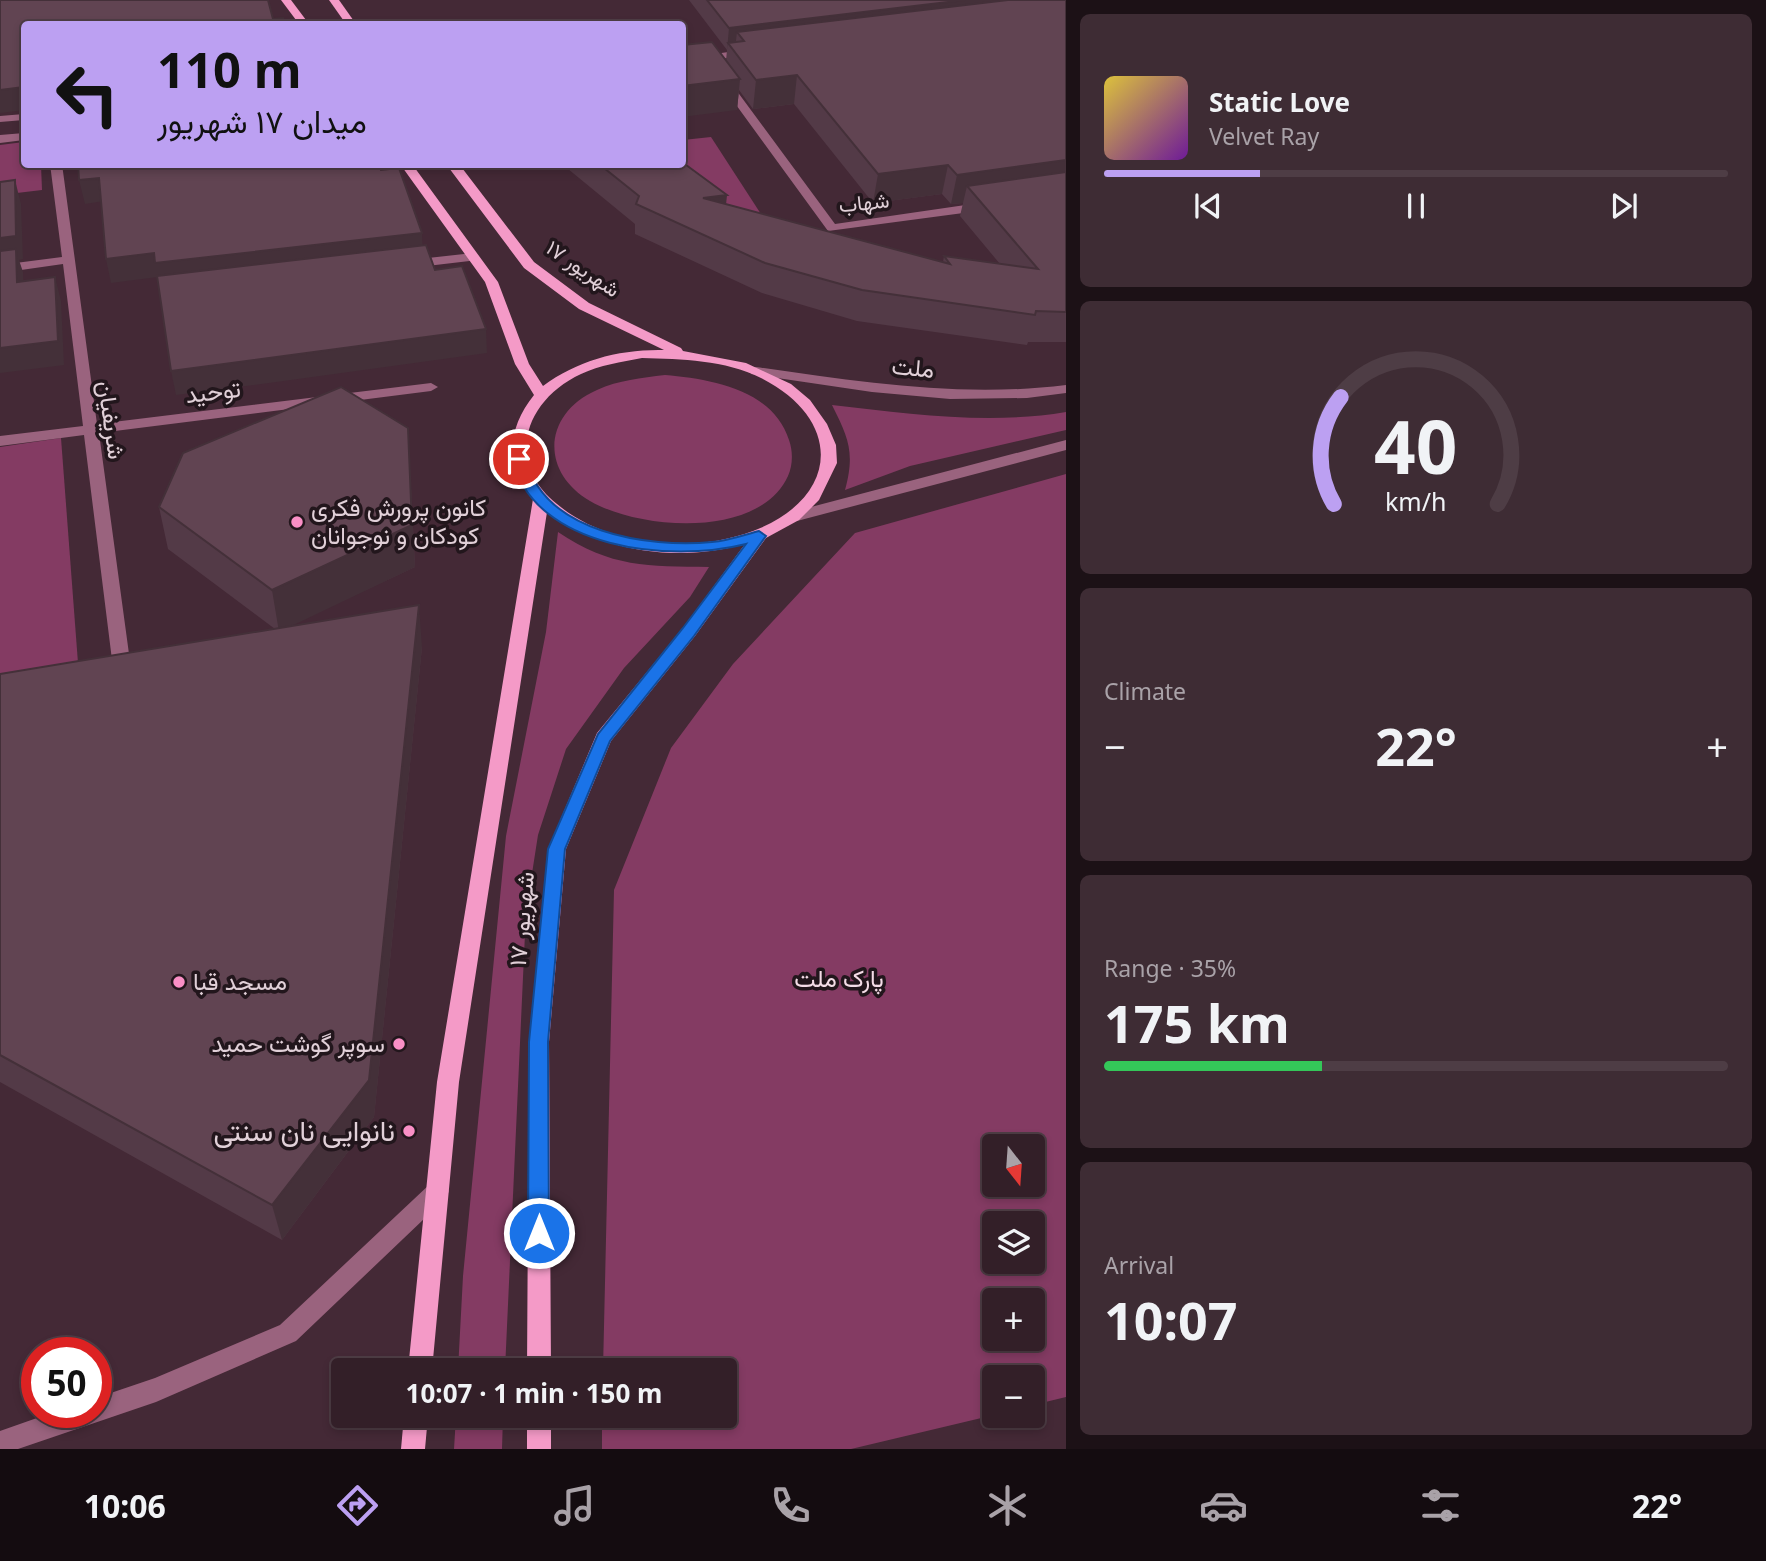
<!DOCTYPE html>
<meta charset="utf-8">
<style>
:root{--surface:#331f28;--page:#3e2c34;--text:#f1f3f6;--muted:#a9a2a8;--line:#4e3d45;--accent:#bca0f2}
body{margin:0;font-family:"Noto Sans",Vazirmatn,sans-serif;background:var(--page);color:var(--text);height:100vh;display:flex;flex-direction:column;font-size:26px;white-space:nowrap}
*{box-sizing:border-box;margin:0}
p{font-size:23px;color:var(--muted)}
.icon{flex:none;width:38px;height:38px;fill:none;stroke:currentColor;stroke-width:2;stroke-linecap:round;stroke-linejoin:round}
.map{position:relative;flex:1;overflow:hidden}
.details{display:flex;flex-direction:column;gap:14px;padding:14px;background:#1c1116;width:700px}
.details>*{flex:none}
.hud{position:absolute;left:21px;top:21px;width:665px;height:147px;border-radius:7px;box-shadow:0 4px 10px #0003,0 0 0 2px var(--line);background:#bca0f2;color:#111;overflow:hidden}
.needle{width:46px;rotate:163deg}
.controls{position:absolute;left:982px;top:1134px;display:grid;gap:14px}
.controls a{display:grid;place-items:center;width:63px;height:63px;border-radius:7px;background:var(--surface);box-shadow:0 4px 10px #0003,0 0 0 2px var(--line);font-size:35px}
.speed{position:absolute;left:21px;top:1337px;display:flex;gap:14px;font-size:35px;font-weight:700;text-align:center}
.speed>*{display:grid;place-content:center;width:91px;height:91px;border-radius:50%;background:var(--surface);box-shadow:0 4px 10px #0003,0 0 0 2px var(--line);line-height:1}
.speed .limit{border:10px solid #d22;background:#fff;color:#111}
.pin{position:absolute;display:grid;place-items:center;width:60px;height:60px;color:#fff;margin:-30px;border:4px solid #fff;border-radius:50%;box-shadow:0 2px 7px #0007}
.me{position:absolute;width:77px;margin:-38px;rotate:0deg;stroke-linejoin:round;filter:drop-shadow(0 0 5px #0008)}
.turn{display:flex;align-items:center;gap:24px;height:147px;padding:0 21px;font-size:32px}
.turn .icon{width:91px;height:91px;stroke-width:2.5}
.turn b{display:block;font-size:49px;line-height:60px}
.big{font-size:52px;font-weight:700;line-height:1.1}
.details .card{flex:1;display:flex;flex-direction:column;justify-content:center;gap:10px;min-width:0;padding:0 24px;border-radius:10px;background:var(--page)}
.details .dial{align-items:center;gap:0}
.dial svg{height:182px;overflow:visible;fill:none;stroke:var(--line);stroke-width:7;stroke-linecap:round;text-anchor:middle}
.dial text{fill:var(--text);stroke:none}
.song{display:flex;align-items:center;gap:21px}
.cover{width:84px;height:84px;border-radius:10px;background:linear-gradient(135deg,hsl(50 70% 55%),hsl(280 70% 35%))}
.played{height:7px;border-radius:4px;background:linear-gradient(90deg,var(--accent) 25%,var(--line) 25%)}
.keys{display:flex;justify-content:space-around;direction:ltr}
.heat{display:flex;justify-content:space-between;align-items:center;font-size:38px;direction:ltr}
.charge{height:10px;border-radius:5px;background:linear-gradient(90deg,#34c759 35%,var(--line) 0)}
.trip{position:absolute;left:331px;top:1358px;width:406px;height:70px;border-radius:7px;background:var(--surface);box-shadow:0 4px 10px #0003,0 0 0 2px var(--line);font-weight:700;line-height:70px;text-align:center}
.dock{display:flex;height:112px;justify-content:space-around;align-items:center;background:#140c10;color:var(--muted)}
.dock .icon{width:49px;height:49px}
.dock .active{color:var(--accent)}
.dock b{font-size:32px;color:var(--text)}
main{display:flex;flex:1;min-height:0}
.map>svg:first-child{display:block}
.green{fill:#843b63;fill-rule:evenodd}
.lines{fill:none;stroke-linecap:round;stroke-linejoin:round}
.minor{fill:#9a637e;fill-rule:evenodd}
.major{fill:#f49ac7;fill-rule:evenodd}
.wall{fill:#533a47}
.shaded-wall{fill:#443039}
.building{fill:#614452;stroke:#443039;stroke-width:2}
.route{fill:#1a73e8;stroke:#114b97;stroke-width:2}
.poi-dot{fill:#fa8fc6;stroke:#22161c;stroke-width:2.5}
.labels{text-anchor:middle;stroke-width:7;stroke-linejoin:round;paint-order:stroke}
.far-street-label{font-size:21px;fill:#e1d0d8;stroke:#22161c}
.street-label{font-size:24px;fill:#e1d0d8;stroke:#22161c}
.poi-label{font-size:24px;fill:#e1d0d8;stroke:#22161c;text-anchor:start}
.park-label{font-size:24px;fill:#f4dce7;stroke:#22161c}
.near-poi-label{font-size:28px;fill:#e1d0d8;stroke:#22161c;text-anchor:end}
</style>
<main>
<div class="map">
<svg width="1066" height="1449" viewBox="0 0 1066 1449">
<rect width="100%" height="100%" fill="#442936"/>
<g class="green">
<path d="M711,137L779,242L697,196L682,164L683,140Z"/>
<path d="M24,142V164L41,165L42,190L0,195V145Z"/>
<path d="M665,375C710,379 773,389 789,440C793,451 793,465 788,476C759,539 640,530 590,501C539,471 544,413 597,390C619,380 641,378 665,375Z"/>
<path d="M832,405C910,414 989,425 1066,412V430L910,466L845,490C855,453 849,439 832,405Z"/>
<path d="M61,438L78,663L0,676V447Z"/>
<path d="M1066,474V1397L1033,1405L1032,1377H994V1415L851,1449H602V1416H724V1370H603L614,890L671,748L733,664L855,533ZM1032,1146V1185H994V1146ZM1032,1223V1262H994V1223ZM1032,1300V1339H994V1300Z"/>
<path d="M558,532C611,568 648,566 709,567L690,597L624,668L566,749L538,835L526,912L505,1370H458L463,1276L506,836L546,632Z"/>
<path d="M456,1416H503L502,1449H454Z"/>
</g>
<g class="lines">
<g class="minor">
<path d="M750,49L755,52L754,54L714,60L835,224L986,202L992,206L986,210L828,231L702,58L707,55Z"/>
<path d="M24,114V120L0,122V116Z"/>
<path d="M24,133V140L0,143V135Z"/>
<path d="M50,164H62L97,424L431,383L438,387L431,391L99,433L132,676L123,682L114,676L84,435L0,446V436L83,426L63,264L0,273V265L62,257Z"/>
<path d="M473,253L479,257L478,260L410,268L404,264L410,260Z"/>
<path d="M756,367C860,382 961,398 1066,385V393L1027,398L950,399L872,392L751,374V368Z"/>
<path d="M1066,440V450L797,521L789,516L792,512Z"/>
<path d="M438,1181L446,1184L449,1191L446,1198L296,1341L156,1402L18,1449H0V1431L54,1412H96V1398L155,1378L280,1325L430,1184Z"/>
</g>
<g class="major">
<path d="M281,0H291L309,24H299Z"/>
<path d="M329,0H339L356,24H346Z"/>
<path d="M400,164H412L498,282L529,364L543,386C578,360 620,349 664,350L579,309L524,268L446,164H459L534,262L589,303L681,348L683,351L746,363L791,384L810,400L827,424L836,445L837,463L819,500L799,520L766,538L695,636L611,741L566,849L549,1042L551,1370H527L529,1042L548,849L597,733L683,628L745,544C677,563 604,552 547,512L459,1082L432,1370H408L437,1082L533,499C503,466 508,427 534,395L515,364L485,282ZM642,358C682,359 725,360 761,378C844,420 840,498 753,531C692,554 608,547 557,504C504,462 525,400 581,374C600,365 621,362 642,358Z"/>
<path d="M404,1416H428L425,1449H401Z"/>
<rect x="527" y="1416" width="24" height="33"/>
</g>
</g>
<g class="wall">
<path d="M689,0H1066V342H1028L1027,345L857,321L762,293L635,234V224L562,164H682L726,204L943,262L944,256L1000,264L960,216L963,203L951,204L942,194L873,203L794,104L753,109L739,90L737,110L726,61L727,50Z"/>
<path d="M408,428L415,567L289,626L422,647L374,1117L282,1240L0,1082V674L275,629L168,549L159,507Z"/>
</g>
<g class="shaded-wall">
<path d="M965,0H1064L744,41L737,32L735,49L728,43L727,50L729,28Z"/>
<path d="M797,75L794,104L753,109L756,80Z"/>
<path d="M740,79L737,110L682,117V86Z"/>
<path d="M24,87V110L0,113V90Z"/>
<path d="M1066,160V188L967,186L963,203L951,204L957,175Z"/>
<path d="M948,165L942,194L873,203L878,174Z"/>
<path d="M99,178L104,201L85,204L79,180Z"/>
<path d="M15,180L21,204L23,259L19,260L23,272L24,306L0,263V238Z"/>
<path d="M727,195L724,225L703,198Z"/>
<path d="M422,233L423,256L158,277L111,283L106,259L154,253Z"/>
<path d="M55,277L61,301L64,365L0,373V348Z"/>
<path d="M486,329L487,353L269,383L176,395L171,371Z"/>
<path d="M408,428L415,567L279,632L272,590Z"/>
<path d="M419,605L422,647L374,1117L282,1240L272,1205Z"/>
</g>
<g class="building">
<path d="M0,0H268L273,19L283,18L285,24H24V87L0,90Z"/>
<path d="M707,0H965L729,28Z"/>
<path d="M1008,0H1066V160L957,175L948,165L878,174L797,75L756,80L728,43L744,41L737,32Z"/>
<path d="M712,42L740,79L682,86V45Z"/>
<path d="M682,162L727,195L703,198L950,264L944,256L1038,269L967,186L1066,172V312L1036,311L1035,315L862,290L765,263L636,204L639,196L599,164H682Z"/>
<path d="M78,164H379L381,170L399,168L422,233L155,263L154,253L106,259L99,178L79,180Z"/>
<path d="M15,180L16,236L0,238V182Z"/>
<path d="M426,245L435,270L462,266L486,329L171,371L157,276Z"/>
<path d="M16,249L17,282L55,277L58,341L0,348V251Z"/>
<path d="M341,387L408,428L412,525L272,590L159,507L183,453Z"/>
<path d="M419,605L369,1080L272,1205L0,1055V674Z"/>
</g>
<path class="route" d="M519,455L526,459C544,533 648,548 712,542C728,541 744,535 759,531L766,536L694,636L610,741L565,849L548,1042L549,1233L546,1240L539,1243L531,1240L528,1233L529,1042L548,849L598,734L683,628L746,544C671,563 535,550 512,459Z"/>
<g class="poi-dot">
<circle cx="297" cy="522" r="7"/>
<circle cx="179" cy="982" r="7"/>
<circle cx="399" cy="1044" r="7"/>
<circle cx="409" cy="1131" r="7"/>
</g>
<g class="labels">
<g class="far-street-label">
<text transform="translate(864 203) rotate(-6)" y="7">شهاب</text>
<text transform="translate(583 269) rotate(34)" y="7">۱۷ شهریور</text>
</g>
<g class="street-label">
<text transform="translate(913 368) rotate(5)" y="8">ملت</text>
<text transform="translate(213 392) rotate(-7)" y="8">توحید</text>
<text transform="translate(111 420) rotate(82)" y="8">شریفیان</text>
<text transform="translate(522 919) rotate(-85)" y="8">۱۷ شهریور</text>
</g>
<g class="poi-label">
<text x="311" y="516">کانون پرورش فکری<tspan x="311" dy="28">کودکان و نوجوانان</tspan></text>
<text x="193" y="990">مسجد قبا</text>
<text x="385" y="1052" text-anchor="end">سوپر گوشت حمید</text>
</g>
<g class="park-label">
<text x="839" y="987">پارک ملت</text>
</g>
<g class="near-poi-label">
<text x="395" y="1141">نانوایی نان سنتی</text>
</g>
</g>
</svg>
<div class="controls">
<a><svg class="needle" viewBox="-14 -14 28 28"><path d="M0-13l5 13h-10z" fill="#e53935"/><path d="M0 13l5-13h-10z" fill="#a9a2a8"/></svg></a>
<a><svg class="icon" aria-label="layers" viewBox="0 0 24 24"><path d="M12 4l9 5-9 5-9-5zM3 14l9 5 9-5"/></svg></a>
<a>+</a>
<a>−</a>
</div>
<div class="speed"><div class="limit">50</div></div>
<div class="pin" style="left:519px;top:459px;background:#d93025"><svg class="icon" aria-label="arrive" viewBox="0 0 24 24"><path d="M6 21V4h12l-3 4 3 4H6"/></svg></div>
<svg class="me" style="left:539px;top:1233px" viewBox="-20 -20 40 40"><circle r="17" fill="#1a73e8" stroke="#fff" stroke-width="3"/><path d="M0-11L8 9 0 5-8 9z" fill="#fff"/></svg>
<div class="trip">10:07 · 1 min · 150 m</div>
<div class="hud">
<div class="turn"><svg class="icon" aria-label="left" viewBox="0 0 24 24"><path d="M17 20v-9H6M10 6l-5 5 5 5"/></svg><div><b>110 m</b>میدان ۱۷ شهریور</div></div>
</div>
</div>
<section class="details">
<div class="card">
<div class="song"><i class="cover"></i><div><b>Static Love</b><p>Velvet Ray</p></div></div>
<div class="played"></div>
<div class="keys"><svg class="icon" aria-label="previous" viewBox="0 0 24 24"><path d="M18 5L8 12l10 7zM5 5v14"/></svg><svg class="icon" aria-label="pause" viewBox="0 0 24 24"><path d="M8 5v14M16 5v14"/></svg><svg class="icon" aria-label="next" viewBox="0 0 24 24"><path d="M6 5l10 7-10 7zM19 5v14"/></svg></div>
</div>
<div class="card dial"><svg viewBox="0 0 100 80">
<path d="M14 69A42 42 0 1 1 86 69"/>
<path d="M14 69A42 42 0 0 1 17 22" stroke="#bca0f2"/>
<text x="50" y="56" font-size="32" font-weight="700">40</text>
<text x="50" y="72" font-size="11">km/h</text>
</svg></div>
<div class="card"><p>Climate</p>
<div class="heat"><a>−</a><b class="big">22°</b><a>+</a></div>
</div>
<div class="card"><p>Range · 35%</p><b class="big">175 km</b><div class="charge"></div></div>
<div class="card"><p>Arrival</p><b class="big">10:07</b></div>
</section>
</main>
<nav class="dock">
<b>10:06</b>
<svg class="icon active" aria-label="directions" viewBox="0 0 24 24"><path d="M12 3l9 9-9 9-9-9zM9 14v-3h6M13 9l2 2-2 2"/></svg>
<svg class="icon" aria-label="music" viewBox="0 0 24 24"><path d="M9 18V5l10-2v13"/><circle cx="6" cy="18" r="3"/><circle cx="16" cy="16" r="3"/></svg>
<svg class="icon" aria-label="phone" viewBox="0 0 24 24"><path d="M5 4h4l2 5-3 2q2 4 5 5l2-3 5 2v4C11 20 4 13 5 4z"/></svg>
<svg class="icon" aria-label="climate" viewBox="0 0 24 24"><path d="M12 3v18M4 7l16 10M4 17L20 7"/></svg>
<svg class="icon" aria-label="car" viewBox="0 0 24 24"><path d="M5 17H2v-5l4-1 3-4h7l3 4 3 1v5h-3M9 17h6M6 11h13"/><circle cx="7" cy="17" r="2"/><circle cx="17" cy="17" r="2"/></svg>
<svg class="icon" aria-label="filters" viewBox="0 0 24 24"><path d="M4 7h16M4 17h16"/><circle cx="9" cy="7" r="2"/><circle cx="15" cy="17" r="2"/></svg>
<b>22°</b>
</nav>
